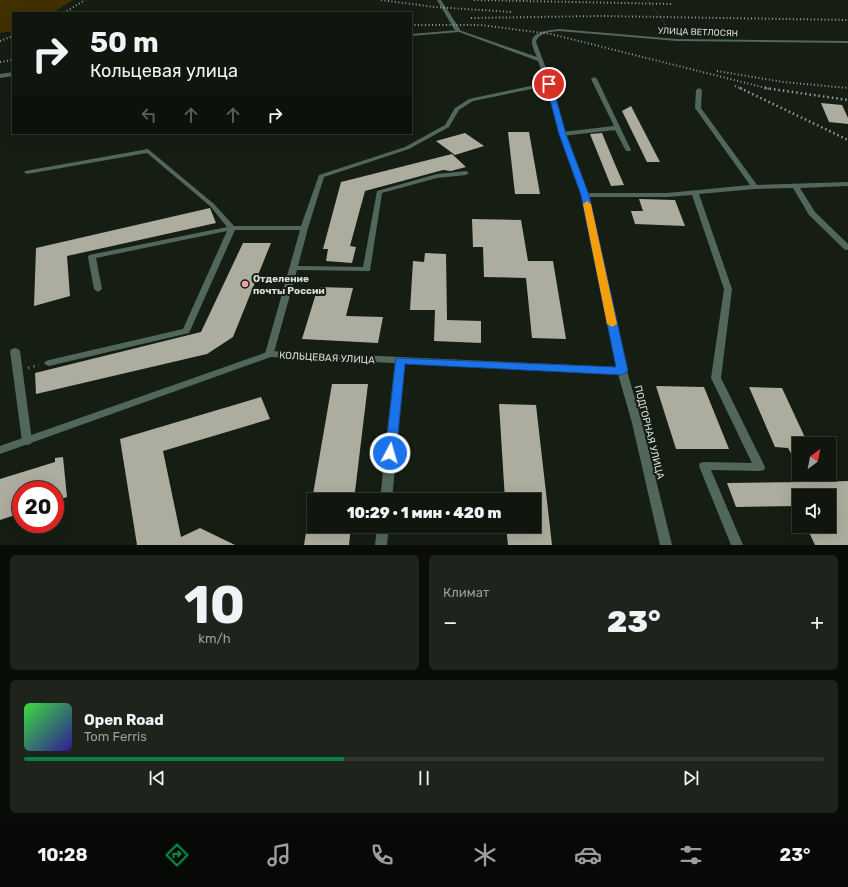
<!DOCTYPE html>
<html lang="ru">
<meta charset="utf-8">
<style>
:root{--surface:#10160e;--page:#1e231c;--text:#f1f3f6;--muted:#9c9f9e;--line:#30352e;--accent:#0b8043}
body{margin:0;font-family:Rubik,sans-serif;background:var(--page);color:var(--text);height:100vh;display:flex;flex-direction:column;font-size:15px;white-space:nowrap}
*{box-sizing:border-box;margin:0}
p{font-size:13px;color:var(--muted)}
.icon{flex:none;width:22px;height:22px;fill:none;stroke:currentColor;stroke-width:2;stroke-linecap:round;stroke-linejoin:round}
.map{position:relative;height:545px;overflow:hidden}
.panel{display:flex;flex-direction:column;gap:10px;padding:10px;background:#090c08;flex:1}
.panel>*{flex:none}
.hud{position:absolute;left:12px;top:12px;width:400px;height:122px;border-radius:0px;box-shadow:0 4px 16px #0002,0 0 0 1px var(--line);background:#10160e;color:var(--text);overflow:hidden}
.needle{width:26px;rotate:32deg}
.controls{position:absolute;left:792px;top:437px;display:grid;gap:8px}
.controls a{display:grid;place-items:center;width:44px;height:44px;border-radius:0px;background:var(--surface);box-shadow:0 4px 16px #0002,0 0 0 1px var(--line);font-size:20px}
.speed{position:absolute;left:12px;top:481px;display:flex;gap:8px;font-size:20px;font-weight:700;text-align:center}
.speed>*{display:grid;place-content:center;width:52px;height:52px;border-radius:50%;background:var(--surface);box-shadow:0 4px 16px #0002,0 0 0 1px var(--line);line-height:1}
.speed .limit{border:6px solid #d22;background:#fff;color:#111}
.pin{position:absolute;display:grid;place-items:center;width:34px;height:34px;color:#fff;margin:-17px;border:2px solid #fff;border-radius:50%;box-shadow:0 1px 4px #0007}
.me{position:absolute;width:44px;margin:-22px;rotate:6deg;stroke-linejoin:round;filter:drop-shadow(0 0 3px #0008)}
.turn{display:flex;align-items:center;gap:14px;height:84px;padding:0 12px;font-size:18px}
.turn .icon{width:52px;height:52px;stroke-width:2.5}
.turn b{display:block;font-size:28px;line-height:34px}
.lanes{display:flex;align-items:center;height:38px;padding:0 12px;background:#0003;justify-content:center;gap:20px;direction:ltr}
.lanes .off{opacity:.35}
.big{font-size:30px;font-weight:800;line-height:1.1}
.panel .card{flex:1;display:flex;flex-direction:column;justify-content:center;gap:6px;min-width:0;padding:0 14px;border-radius:6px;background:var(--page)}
.panel .dial{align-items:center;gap:0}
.dial b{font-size:52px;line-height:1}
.song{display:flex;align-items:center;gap:12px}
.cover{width:48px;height:48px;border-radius:6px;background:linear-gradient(135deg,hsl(120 70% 55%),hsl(250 70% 35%))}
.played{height:4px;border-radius:2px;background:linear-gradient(90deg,var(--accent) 40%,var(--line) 40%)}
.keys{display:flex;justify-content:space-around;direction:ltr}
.heat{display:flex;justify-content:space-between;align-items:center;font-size:22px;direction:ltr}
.panel .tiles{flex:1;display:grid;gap:10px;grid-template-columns:1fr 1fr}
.card:last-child{grid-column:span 2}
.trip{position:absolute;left:307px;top:493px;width:234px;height:40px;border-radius:0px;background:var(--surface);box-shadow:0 4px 16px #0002,0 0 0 1px var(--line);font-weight:800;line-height:40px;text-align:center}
.tab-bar{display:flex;height:64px;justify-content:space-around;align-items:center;background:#060906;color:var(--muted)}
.tab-bar .icon{width:28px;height:28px}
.tab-bar .selected{color:var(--accent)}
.tab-bar b{font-size:18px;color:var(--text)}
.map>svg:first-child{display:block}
.green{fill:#433001}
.building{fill:#acad9e}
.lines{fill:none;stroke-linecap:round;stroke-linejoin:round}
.path-far1{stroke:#60665d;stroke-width:1.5;stroke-dasharray:0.5 2;stroke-linecap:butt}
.path{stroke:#60665d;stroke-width:3;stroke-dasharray:1.5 4;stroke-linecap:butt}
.lane{fill:#52675c;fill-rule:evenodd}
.street{fill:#52675c;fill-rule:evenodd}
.rail-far1{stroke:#989d95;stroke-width:2;stroke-dasharray:1 2.5;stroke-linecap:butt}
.rail{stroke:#989d95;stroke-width:2.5;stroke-dasharray:1.5 3;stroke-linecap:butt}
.route{fill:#1a73e8;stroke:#114b97}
.slow{fill:#f59e0b}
.poi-dot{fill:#f29aae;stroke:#161d13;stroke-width:1.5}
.labels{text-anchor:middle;stroke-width:4;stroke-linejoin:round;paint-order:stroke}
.far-street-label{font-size:9px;fill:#d9ded7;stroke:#161d13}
.poi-label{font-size:10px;font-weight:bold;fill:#d9ded7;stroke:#161d13;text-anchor:start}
.street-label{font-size:10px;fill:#d9ded7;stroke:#161d13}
</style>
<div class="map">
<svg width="848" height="545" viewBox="0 0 848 545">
<rect width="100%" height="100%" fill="#161d13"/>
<path class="green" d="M0,0H73L52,13H13V31L0,33Z"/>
<g class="building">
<path d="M821,103L842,105L848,118V124L829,122Z"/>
<path d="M631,106L660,162H647L622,111Z"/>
<path d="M508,132H529L540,194H515Z"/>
<path d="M465,133L484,146L455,155L436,141Z"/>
<path d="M602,133L614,162L624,185L611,186L590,134Z"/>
<path d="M452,154L466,167L451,171L443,170L365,191L350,246L356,247L352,263L326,261L328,249H323L341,182Z"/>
<path d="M639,199L675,200L685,226L635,224L631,211H643Z"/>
<path d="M210,208L216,223L67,256L70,296L34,306L36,248Z"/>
<path d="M472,219L521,220L528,261H553L566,339L532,338L526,278L484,277L483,247H473Z"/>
<path d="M243,243H271L233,337L207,354L36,394L35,373L201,332Z"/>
<path d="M425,253L446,254L447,320L481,321V343L434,341L435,310H410L413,261L424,262Z"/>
<path d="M318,287L353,288L346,316L383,317L378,343L302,339Z"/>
<path d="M332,384H368L354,500H312Z"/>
<path d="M656,386L704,387L729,449H676Z"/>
<path d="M749,387L782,388L808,444H799V468L788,448L775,447Z"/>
<path d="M261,397L270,419L163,451L181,537L200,528L235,545H137L120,439Z"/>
<path d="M499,404L536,405L552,545H508L506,526H534V500H505Z"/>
<path d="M63,457L67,497L55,501V490H21V513L0,520V479L55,462V458Z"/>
<path d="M802,474H816L820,482L848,481V545H815L806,526H829V496H799V506L736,507L727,483L806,482Z"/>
<path d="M307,526H351L349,545H304Z"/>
</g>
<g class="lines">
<path class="path-far1" d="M648,0L666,25H663L664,31"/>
<path class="path" d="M28,368L39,365"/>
<g class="lane">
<path d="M437,0H441L461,31V32H457L454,29Z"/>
<path d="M594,77L597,79L631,150L630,151H626L615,130L562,136L559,134L562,132L614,126L591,79Z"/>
<path d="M549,82L552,84L551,85L473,101L459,110L449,127L409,149L324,177L308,228L298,266L363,267L377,191L437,174L466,171L469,173L466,175L437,178L382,193L370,271L297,270L273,356H267L265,354L300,230H235L189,333L49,366L46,365L44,363L46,361L49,360L183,329L227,231L96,258L102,289L98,292L94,289L88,257L89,255L227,227L210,206L147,153L27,174L24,172L25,171L148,149L214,204L234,226H301L319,175L405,147L445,125L455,108L469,99Z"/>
<path d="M699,88L702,90L701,108L757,185L848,182V186L800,188L815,212L848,244V250H845L809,215L793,188L755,189L699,194L732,289L721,378L765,467L764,470L760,471L711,470L743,545H731L699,466L700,463L704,462L752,463L711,378L724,289L692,195L667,197H585L582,195L585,193H667L750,185L695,108L696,90Z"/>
<path d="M15,348L18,349L20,351L32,441L31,444L27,445L23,444L22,441L10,351L12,349Z"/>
<path d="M400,357L403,358L405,360L392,500H380L395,360L397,358Z"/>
<path d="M377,526H389L387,545H375Z"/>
</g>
<g class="street">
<path d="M559,29L677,39L848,41V43L677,41L559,31C551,32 539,32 536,42L552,84L565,134L588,195L627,371L642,423L672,545H660L632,423L618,374L271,357L0,454V446L270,351L617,367L582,195L559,134L546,84L538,61L459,32L411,36V34L459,30L537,57C535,53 532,46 532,42C532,31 551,30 559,29Z"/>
<path d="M13,72V76L0,78V74Z"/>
</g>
<g class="rail-far1">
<path d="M381,0L434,7L512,12"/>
<path d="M474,0L672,4"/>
<path d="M64,13L85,0"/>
<path d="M471,18L600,16L848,20"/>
<path d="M411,25H481L551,34L770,89"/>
<path d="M0,41L13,36"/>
<path d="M0,62L13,60"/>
<path d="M717,71L783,82L848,88"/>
<path d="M735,86L742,89"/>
</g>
<g class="rail">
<path d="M740,88L848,140"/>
<path d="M765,88L848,100"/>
</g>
</g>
<path class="route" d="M549,82L552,84L566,134L589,195L628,371L622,375L405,364L396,453L395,457H386L385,453L396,358L616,367L581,195L559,134L546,84Z"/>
<path class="slow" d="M587,201L591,204L617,324L612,327L607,324L583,204Z"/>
<circle class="poi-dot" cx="245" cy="284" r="4"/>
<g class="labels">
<g class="far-street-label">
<text transform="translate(698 32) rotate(2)" y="3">УЛИЦА ВЕТЛОСЯН</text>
</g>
<g class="poi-label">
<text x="253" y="282">Отделение<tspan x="253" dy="12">почты России</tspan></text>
</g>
<g class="street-label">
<text transform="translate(327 357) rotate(3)" y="4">КОЛЬЦЕВАЯ УЛИЦА</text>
<text transform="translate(650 432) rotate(76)" y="4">ПОДГОРНАЯ УЛИЦА</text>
</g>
</g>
</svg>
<div class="controls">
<a><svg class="needle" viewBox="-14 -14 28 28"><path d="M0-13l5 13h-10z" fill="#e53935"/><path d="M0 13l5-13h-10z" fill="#9c9f9e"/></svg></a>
<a><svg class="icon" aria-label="sound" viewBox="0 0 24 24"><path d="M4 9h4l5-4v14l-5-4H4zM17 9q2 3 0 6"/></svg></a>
</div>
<div class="speed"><div class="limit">20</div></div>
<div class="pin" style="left:549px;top:84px;background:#d93025"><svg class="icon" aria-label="arrive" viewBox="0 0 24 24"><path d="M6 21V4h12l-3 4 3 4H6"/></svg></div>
<svg class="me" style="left:390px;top:453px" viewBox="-20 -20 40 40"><circle r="17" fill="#1a73e8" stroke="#fff" stroke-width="3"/><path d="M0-11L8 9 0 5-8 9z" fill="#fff"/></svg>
<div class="trip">10:29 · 1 мин · 420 m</div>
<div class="hud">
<div class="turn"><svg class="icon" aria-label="right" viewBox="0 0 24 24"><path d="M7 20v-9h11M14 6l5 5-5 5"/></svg><div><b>50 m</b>Кольцевая улица</div></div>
<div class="lanes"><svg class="icon off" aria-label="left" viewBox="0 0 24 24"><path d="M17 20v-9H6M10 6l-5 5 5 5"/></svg><svg class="icon off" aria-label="ahead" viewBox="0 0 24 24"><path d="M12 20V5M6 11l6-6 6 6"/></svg><svg class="icon off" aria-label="ahead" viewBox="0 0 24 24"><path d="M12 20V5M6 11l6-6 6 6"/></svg><svg class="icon" aria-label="right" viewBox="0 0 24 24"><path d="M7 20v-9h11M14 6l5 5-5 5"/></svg></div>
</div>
</div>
<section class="panel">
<div class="tiles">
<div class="card dial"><b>10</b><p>km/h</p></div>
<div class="card"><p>Климат</p>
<div class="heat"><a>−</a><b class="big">23°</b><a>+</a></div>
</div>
<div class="card">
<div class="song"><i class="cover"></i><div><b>Open Road</b><p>Tom Ferris</p></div></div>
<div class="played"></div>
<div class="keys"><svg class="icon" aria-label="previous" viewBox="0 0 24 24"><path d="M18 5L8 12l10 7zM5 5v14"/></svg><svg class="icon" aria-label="pause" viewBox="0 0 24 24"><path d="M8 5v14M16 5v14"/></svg><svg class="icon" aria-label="next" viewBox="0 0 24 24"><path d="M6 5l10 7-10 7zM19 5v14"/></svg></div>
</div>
</div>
</section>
<nav class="tab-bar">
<b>10:28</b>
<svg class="icon selected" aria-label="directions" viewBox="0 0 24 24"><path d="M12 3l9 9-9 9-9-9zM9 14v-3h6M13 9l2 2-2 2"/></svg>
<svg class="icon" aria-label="music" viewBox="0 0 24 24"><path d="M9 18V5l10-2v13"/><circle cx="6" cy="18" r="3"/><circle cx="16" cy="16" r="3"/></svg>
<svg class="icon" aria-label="phone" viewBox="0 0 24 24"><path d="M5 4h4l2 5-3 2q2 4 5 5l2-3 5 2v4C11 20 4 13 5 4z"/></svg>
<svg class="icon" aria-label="climate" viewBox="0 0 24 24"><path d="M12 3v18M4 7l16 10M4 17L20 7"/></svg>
<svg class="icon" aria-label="car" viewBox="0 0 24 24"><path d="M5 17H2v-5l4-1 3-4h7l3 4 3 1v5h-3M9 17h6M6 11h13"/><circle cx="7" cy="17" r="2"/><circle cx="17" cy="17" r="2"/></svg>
<svg class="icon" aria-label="filters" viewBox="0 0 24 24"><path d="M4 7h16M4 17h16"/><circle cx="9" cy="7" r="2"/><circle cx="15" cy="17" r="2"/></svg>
<b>23°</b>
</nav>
